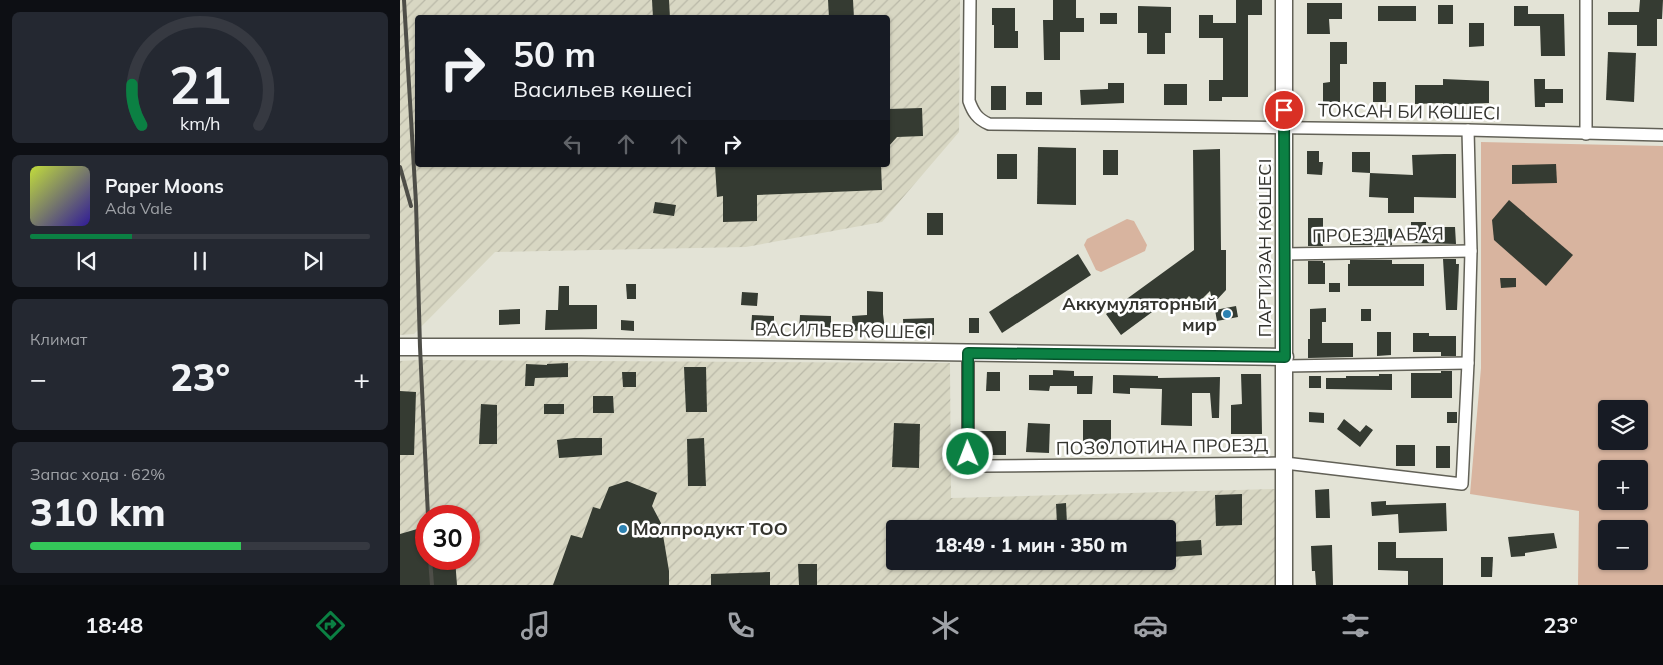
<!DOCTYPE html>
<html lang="ru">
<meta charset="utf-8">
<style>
:root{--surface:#171b24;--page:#242831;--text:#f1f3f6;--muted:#9ea1a6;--line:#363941;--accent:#0b8043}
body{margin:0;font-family:Mulish,sans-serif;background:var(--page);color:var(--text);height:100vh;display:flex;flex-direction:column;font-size:19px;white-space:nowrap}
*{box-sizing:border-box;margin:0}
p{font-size:16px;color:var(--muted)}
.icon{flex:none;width:28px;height:28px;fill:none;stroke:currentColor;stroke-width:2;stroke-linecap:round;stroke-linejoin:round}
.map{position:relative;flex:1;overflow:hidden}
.drawer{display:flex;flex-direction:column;gap:12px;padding:12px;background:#0d0f14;width:400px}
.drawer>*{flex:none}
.hud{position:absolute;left:15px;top:15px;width:475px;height:152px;border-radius:5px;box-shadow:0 1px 4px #0004;background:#171b24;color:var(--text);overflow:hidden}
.tools{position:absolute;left:1198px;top:400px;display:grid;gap:10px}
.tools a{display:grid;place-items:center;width:50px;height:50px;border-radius:5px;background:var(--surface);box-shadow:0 1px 4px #0004;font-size:25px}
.speed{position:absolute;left:15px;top:505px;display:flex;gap:10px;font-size:25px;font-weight:700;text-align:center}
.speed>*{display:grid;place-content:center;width:65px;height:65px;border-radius:50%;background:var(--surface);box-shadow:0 1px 4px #0004;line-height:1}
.speed .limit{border:8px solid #d22;background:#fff;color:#111}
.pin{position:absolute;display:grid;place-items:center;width:42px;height:42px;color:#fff;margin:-21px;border:2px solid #fff;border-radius:50%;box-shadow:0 1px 5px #0007}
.me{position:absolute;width:55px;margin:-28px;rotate:359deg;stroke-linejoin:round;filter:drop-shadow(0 0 4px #0008)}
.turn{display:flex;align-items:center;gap:18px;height:105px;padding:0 15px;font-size:22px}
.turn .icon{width:65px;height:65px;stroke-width:2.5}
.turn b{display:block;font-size:35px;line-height:42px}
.lanes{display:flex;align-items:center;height:48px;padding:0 15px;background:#0003;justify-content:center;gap:25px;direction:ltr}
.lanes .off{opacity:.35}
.big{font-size:38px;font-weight:800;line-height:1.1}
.drawer .tile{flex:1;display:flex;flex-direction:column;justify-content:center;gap:8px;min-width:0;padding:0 18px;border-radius:8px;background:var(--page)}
.drawer .dial{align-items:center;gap:0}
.dial svg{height:130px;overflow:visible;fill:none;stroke:var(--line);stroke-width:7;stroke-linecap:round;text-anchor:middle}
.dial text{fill:var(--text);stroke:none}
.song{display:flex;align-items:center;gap:15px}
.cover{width:60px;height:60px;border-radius:8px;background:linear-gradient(135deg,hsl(70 70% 55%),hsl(250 70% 35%))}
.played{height:5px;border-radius:2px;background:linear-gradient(90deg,var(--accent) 30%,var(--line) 30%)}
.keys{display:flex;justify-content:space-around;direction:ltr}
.heat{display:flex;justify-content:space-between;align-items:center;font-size:28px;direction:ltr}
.charge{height:8px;border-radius:4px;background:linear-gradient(90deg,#34c759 62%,var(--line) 0)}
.trip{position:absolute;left:486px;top:520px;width:290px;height:50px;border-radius:5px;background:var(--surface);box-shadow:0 1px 4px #0004;font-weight:800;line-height:50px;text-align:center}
.tab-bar{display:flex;height:80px;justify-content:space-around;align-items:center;background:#090b0e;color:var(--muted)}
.tab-bar .icon{width:35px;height:35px}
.tab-bar .selected{color:var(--accent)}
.tab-bar b{font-size:22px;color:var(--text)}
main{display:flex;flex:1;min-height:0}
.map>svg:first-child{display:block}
.industrial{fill:url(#industrial-furrows);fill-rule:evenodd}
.park{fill:#d8b49f;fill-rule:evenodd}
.building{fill:#353b32}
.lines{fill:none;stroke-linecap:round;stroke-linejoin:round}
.street-casing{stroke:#626157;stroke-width:14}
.secondary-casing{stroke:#626157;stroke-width:19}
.street{stroke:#fff;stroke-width:11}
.secondary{stroke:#fff;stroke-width:16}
.rail{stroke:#4e4e48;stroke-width:4}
.route-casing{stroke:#07532c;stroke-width:12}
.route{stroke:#0b8043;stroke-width:9}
.poi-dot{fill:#2d82b2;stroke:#fff;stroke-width:2}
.labels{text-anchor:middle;stroke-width:5;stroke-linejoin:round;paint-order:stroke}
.street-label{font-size:18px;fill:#34342f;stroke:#fff}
.poi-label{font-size:18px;font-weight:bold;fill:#34342f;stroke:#fff;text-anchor:end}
</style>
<main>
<section class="drawer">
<div class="tile dial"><svg viewBox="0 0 100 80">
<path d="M14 69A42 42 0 1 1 86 69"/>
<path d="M14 69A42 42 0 0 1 8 44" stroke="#0b8043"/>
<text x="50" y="56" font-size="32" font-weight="700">21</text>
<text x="50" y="72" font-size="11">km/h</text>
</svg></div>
<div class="tile">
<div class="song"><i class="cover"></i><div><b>Paper Moons</b><p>Ada Vale</p></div></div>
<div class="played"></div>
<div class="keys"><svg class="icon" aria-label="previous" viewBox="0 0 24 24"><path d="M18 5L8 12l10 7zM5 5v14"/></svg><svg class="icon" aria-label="pause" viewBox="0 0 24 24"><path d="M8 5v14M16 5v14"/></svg><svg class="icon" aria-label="next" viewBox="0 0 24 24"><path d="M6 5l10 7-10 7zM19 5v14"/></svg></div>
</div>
<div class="tile"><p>Климат</p>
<div class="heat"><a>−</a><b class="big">23°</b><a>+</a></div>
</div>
<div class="tile"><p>Запас хода · 62%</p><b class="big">310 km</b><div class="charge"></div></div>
</section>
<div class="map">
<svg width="1263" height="585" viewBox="0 0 1263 585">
<defs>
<pattern id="industrial-furrows" width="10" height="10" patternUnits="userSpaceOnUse" patternTransform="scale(1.25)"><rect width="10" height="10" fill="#d8d7c3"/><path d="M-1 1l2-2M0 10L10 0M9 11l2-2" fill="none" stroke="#bab9a8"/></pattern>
</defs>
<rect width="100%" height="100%" fill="#e3e3d6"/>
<g class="industrial">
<path d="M0,0H560L559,132L482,222L346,247L95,252L14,334L0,335ZM18,18H488V165H18Z"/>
<path d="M19,360L550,363L551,498L875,489V585H0V361ZM26,516H69V559H26ZM495,529H768V561H495Z"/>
</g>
<g class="park">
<path d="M1081,142L1263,146V585H1178L1179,511L1070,494L1081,368ZM1206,409H1239V441H1206ZM1206,469H1239V501H1206ZM1206,529H1239V561H1206Z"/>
<path d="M727,219L734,221L747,245L745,251L701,272L696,270L684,245L687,239Z"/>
</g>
<g class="building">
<path d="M252,0H269L270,18H253Z"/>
<path d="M428,0H453L454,18H429Z"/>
<path d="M653,0H676V18H684V32H660V60H644L643,20H653Z"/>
<path d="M836,0H862V15H848V97H822V101H809V80H823V38H799V15H813V23H836Z"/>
<path d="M1240,0H1263L1262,19H1257V46H1237V25H1208V12H1239Z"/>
<path d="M907,3H942V19H929L930,34H907Z"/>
<rect x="1038" y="5" width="15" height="19"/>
<path d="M738,6L771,7V33H765V54H747V33H738Z"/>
<rect x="978" y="6" width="38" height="15"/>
<path d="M1114,6H1128V14H1164L1165,56H1141L1140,26H1114Z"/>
<path d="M592,8H615V31H618V48H594V25H592Z"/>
<rect x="700" y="13" width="17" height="11"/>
<path d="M1069,23H1084V46L1069,47Z"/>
<path d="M930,42H947V64H940V102H923V83L930,82Z"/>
<path d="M1208,52L1236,53L1234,102L1206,100Z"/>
<path d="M1043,79L1089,81V103L1043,105V103L1015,104V85H1043Z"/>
<path d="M1134,79H1145V89H1163V103H1145V107H1135Z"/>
<rect x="973" y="82" width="13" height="20"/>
<path d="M708,83H724V103L681,105L680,90L708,89Z"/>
<rect x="764" y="84" width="23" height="21"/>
<rect x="591" y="86" width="15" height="24"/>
<rect x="626" y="92" width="16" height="13"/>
<path d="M522,108L523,136L497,137L488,147V109Z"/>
<path d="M638,147L676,148V205L637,204Z"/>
<path d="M820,149L821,250H826V290L813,304L810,291L797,304L789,296L782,304H763L721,335L706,314L794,250L793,150Z"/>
<rect x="703" y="150" width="15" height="25"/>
<path d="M907,151H919V162H923L922,175L907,174Z"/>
<path d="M952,152H970V173L952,172Z"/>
<rect x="597" y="154" width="20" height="25"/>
<path d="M1044,154H1056V198L1014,197V213H988V198L969,197L970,173L1013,175L1012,155Z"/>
<path d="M1156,164L1157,183L1112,184V165Z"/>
<path d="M315,165H481L482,190L357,195V221L323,222V196L317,197Z"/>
<path d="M1109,200L1173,255L1146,286L1094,240L1092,220Z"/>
<path d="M255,202L276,205L274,216L253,213Z"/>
<rect x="527" y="213" width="16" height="22"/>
<rect x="908" y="218" width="15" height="28"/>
<path d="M1011,222H1026V227H1055L1056,244L1011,243Z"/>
<rect x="950" y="229" width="42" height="16"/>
<path d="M678,254L691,275L602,333L589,312Z"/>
<path d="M1043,259H1056V264H1059L1057,310H1046Z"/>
<path d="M950,260H992V264H1024V286H948V264H950Z"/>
<path d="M908,261H923V263H925V284H908Z"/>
<path d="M1100,278H1116V287L1101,288Z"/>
<rect x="929" y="283" width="11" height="9"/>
<path d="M226,284H236V299H227Z"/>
<path d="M159,286H169V305H197V329L145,330L146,310H158Z"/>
<path d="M467,291L483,292V314L485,329L453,331L452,316L467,315Z"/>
<path d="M342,292L358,293L357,306L341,305Z"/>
<path d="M836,306L838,317L817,321L815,310Z"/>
<path d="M926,308V322H922V343H953V357L908,358V339H910V309Z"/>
<path d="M120,309V324L99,325V310Z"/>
<rect x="961" y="309" width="10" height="12"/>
<path d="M352,315L374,316V331L351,330Z"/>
<path d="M400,315L431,316V330H399Z"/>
<path d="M534,318V335L504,336L503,319Z"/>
<rect x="569" y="318" width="10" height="15"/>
<path d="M221,320L234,321V331L221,330Z"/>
<path d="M977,332H991V355L977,356Z"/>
<path d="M1013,333H1029V336H1056V356H1041V352H1013Z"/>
<path d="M168,363V377L135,378L134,386H125L126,364L147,365V364Z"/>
<path d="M284,367H306L307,412H286Z"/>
<path d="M653,370L674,371V376H693L692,394H677V386H650L649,391L629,390V375H653Z"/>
<path d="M1041,371H1052V398H1011V373H1041Z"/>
<path d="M222,372H236V387H223Z"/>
<path d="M587,372H600V391H586Z"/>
<path d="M841,374H861L862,434H831V405L842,404Z"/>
<path d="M979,374H992V390L926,389V378H946V376H979Z"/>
<path d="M713,375L758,376V378L820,377L819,418H812L810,393H792V426L761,425L762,389L730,388V394L713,393Z"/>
<rect x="909" y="376" width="12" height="12"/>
<path d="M0,391L16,392L14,455H0Z"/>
<path d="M193,396H213L214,413H193Z"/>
<path d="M81,404L97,405V444H79Z"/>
<rect x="144" y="404" width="20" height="10"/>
<path d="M909,412L924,413V423L909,422Z"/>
<rect x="1047" y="412" width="10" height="11"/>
<path d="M944,419L960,432L966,425L973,430L960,447L937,429Z"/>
<path d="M683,420H711V449L683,448Z"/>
<path d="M494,423L520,424L519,468L492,467Z"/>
<path d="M628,423L650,424L649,453L626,452Z"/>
<rect x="577" y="431" width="29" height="24"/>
<path d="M174,438H202V455L159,458L157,440Z"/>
<path d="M304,438L306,486H288L287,439Z"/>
<rect x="996" y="445" width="19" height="21"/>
<rect x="1036" y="446" width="14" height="22"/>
<path d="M227,481L257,493L252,506L261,523L269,571V585H153L171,535L182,538L193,507L200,509L209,487Z"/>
<path d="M929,489L930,518H916L915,490Z"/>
<path d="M842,494V525L816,526L815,495Z"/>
<path d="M986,501V505L1046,503L1047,531L999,533L998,514L972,516L971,502Z"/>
<path d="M666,503L667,524H657L656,504Z"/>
<path d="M24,527L26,559H55L57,585H0V534Z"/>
<path d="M1154,533L1157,548L1125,553V556L1111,557L1108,537Z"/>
<path d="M801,540L802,555L771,557L770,542Z"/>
<path d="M978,542H996V558H1043V585H1008V571L978,570Z"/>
<path d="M932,545L933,585H916L915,571H912L911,546Z"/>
<path d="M1081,557H1093L1092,577H1081Z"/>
<path d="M398,564H417V585H399Z"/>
<path d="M370,572V585H311V574Z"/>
</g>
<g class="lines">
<defs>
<g id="street">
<path d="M570,0L569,101C573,112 577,119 589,124L1068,130L1263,135"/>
<path d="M1186,0V134"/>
<path d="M885,254L1071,251"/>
<path d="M568,353V454C571,461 574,464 581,466L885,463L1062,484L1068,363L1071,251L1068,130"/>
<path d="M885,366L1068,363"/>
</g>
<g id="secondary">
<path d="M884,0V585"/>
<path d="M0,347H181L885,357"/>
</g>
</defs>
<use href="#street" class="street-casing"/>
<use href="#secondary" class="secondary-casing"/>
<use href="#street" class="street"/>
<use href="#secondary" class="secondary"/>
<g class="rail">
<path d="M4,0L16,203L20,347L28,516"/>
<path d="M0,167L11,206"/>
<path d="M30,559L32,585"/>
</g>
</g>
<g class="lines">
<defs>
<path id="route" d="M568,454V353L885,357L884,110"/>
</defs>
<use href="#route" class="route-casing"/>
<use href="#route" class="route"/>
</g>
<g class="poi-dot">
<circle cx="827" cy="314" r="5"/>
<circle cx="223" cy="529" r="5"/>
</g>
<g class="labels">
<g class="street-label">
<text transform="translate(1009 112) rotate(1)" y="6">ТОКСАН БИ КӨШЕСІ</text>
<text transform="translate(978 235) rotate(-1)" y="6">ПРОЕЗД АБАЯ</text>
<text transform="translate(865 248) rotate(-90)" y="6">ПАРТИЗАН КӨШЕСІ</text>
<text transform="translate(443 331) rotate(1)" y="6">ВАСИЛЬЕВ КӨШЕСІ</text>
<text transform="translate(762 447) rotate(-1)" y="6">ПОЗОЛОТИНА ПРОЕЗД</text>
</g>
<g class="poi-label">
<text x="817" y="310">Аккумуляторный<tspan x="817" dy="21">мир</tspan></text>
<text x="233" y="535" text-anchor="start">Молпродукт ТОО</text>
</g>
</g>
</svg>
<div class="tools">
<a><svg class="icon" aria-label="layers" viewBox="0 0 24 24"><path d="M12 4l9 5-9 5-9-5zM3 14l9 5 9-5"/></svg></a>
<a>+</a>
<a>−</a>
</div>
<div class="speed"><div class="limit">30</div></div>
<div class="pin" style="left:884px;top:110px;background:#d93025"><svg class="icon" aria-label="arrive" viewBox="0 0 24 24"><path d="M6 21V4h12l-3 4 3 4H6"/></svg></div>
<svg class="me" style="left:568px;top:454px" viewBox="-20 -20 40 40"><circle r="17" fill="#0b8043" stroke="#fff" stroke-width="3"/><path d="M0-11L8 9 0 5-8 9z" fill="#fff"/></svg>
<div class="trip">18:49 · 1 мин · 350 m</div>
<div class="hud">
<div class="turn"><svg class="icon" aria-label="right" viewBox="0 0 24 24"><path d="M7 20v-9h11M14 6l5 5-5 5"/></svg><div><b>50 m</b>Васильев көшесі</div></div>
<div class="lanes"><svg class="icon off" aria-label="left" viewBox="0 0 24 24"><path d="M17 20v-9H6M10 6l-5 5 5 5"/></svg><svg class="icon off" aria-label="ahead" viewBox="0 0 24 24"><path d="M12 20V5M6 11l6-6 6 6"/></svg><svg class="icon off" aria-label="ahead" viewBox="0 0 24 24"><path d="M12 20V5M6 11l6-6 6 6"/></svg><svg class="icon" aria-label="right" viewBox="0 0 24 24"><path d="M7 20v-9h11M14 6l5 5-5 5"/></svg></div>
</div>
</div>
</main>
<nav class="tab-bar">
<b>18:48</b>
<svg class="icon selected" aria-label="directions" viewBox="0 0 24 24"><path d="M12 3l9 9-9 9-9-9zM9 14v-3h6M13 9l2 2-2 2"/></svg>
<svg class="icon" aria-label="music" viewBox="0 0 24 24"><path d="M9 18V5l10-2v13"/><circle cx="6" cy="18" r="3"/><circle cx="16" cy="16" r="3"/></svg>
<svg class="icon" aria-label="phone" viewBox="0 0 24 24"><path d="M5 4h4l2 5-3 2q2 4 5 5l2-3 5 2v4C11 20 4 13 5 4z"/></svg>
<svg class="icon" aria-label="climate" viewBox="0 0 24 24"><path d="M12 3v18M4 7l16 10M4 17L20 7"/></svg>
<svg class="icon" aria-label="car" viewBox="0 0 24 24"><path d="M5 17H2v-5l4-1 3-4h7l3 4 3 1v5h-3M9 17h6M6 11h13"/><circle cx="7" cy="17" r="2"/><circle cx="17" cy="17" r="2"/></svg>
<svg class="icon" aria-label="filters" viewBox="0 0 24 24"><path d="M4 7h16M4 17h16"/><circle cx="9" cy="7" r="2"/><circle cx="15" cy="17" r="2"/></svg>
<b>23°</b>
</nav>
